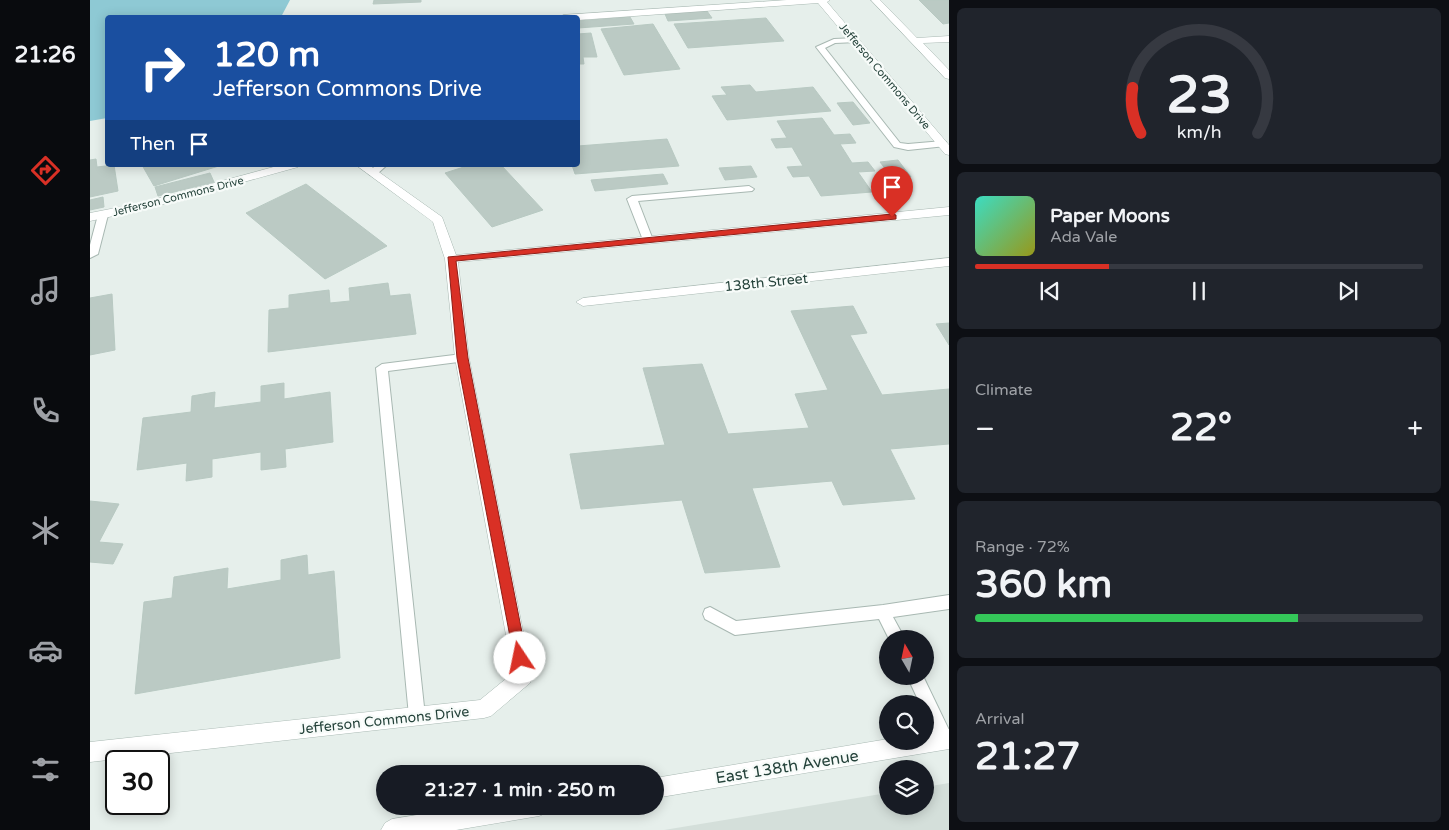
<!DOCTYPE html>
<meta charset="utf-8">
<style>
:root{--surface:#171b24;--page:#20242c;--text:#f1f3f6;--muted:#9ea1a6;--line:#363941;--accent:#d93025}
body{margin:0;font-family:"Varela Round",sans-serif;background:var(--page);color:var(--text);height:100vh;display:flex;flex-direction:column;font-size:19px;white-space:nowrap}
*{box-sizing:border-box;margin:0}
p{font-size:16px;color:var(--muted)}
.icon{flex:none;width:28px;height:28px;fill:none;stroke:currentColor;stroke-width:2;stroke-linecap:round;stroke-linejoin:round}
.map{position:relative;flex:1;overflow:hidden}
.details{display:flex;flex-direction:column;gap:8px;padding:8px;background:#0d0f14;width:500px}
.details>*{flex:none}
.guide{position:absolute;left:15px;top:15px;width:475px;height:152px;border-radius:5px;box-shadow:0 2px 12px #0003;background:#1a4fa0;color:#fff;overflow:hidden}
.needle{width:32px;rotate:351deg}
.controls{position:absolute;left:789px;top:630px;display:grid;gap:10px}
.controls a{display:grid;place-items:center;width:55px;height:55px;border-radius:50%;background:var(--surface);box-shadow:0 2px 12px #0003;font-size:25px}
.speed{position:absolute;left:15px;top:750px;display:flex;gap:10px;font-size:25px;font-weight:700;text-align:center}
.speed>*{display:grid;place-content:center;width:65px;height:65px;border-radius:50%;background:var(--surface);box-shadow:0 2px 12px #0003;line-height:1}
.speed .limit{border:2px solid #111;border-radius:8px;background:#fff;color:#111}
.pin{position:absolute;display:grid;place-items:center;width:42px;height:42px;color:#fff;margin:-51px -21px;border-radius:50% 50% 50% 0;rotate:-45deg;box-shadow:0 0 5px #0007}
.pin .icon{rotate:45deg}
.me{position:absolute;width:55px;margin:-28px;rotate:349deg;stroke-linejoin:round;filter:drop-shadow(0 0 4px #0008)}
.turn{display:flex;align-items:center;gap:18px;height:105px;padding:0 25px;font-size:22px}
.turn .icon{width:65px;height:65px;stroke-width:2.5}
.turn b{display:block;font-size:35px;line-height:42px}
.then{display:flex;align-items:center;height:48px;padding:0 25px;background:#0003;gap:10px;font-size:19px}
.big{font-size:38px;font-weight:700;line-height:1.1}
.details .tile{flex:1;display:flex;flex-direction:column;justify-content:center;gap:8px;min-width:0;padding:0 18px;border-radius:8px;background:var(--page)}
.details .dial{align-items:center;gap:0}
.dial svg{height:130px;overflow:visible;fill:none;stroke:var(--line);stroke-width:7;stroke-linecap:round;text-anchor:middle}
.dial text{fill:var(--text);stroke:none}
.song{display:flex;align-items:center;gap:15px}
.cover{width:60px;height:60px;border-radius:8px;background:linear-gradient(135deg,hsl(170 70% 55%),hsl(60 70% 35%))}
.played{height:5px;border-radius:2px;background:linear-gradient(90deg,var(--accent) 30%,var(--line) 30%)}
.keys{display:flex;justify-content:space-around;direction:ltr}
.heat{display:flex;justify-content:space-between;align-items:center;font-size:28px;direction:ltr}
.charge{height:8px;border-radius:4px;background:linear-gradient(90deg,#34c759 72%,var(--line) 0)}
.trip{position:absolute;left:286px;top:765px;width:288px;height:50px;border-radius:25px;background:var(--surface);box-shadow:0 2px 12px #0003;font-weight:700;line-height:50px;text-align:center}
main{display:flex;flex:1;min-height:0}
.tabs{display:flex;flex-direction:column;width:90px;justify-content:space-around;align-items:center;background:#090b0e;color:var(--muted)}
.tabs .icon{width:35px;height:35px}
.tabs .active{color:var(--accent)}
.tabs b{font-size:22px;color:var(--text)}
.map>svg:first-child{display:block}
.built{fill:#d4dfda}
.water{fill:#8ec9d4}
.building{fill:#bbcac4;stroke:#b8c9c2}
.lines{fill:none;stroke-linecap:round;stroke-linejoin:round}
.service-casing{stroke:#a8b8b2;stroke-width:2}
.minor-casing{stroke:#a8b8b2;stroke-width:1}
.service{fill:#fff;fill-rule:evenodd}
.minor{fill:#fff;fill-rule:evenodd}
.route{fill:#d93025;stroke:#8d1f18}
.labels{text-anchor:middle;stroke-width:4.5;stroke-linejoin:round;paint-order:stroke}
.far-street-label{font-size:11px;fill:#24423a;stroke:#f7fbf9}
.street-label{font-size:14px;fill:#24423a;stroke:#f7fbf9}
.near-street-label{font-size:16px;fill:#24423a;stroke:#f7fbf9}
</style>
<main>
<nav class="tabs">
<b>21:26</b>
<svg class="icon active" aria-label="directions" viewBox="0 0 24 24"><path d="M12 3l9 9-9 9-9-9zM9 14v-3h6M13 9l2 2-2 2"/></svg>
<svg class="icon" aria-label="music" viewBox="0 0 24 24"><path d="M9 18V5l10-2v13"/><circle cx="6" cy="18" r="3"/><circle cx="16" cy="16" r="3"/></svg>
<svg class="icon" aria-label="phone" viewBox="0 0 24 24"><path d="M5 4h4l2 5-3 2q2 4 5 5l2-3 5 2v4C11 20 4 13 5 4z"/></svg>
<svg class="icon" aria-label="climate" viewBox="0 0 24 24"><path d="M12 3v18M4 7l16 10M4 17L20 7"/></svg>
<svg class="icon" aria-label="car" viewBox="0 0 24 24"><path d="M5 17H2v-5l4-1 3-4h7l3 4 3 1v5h-3M9 17h6M6 11h13"/><circle cx="7" cy="17" r="2"/><circle cx="17" cy="17" r="2"/></svg>
<svg class="icon" aria-label="filters" viewBox="0 0 24 24"><path d="M4 7h16M4 17h16"/><circle cx="9" cy="7" r="2"/><circle cx="15" cy="17" r="2"/></svg>
</nav>
<div class="map">
<svg width="859" height="830" viewBox="0 0 859 830">
<rect width="100%" height="100%" fill="#e6efeb"/>
<path class="built" d="M859,783V830H574L797,793L798,806H835V787Z"/>
<path class="water" d="M0,0H200L191,17L18,18L17,118L0,121Z"/>
<g class="building">
<path d="M284,0H331V2L283,4Z"/>
<path d="M829,0H859V23L853,24Z"/>
<path d="M617,11L622,18L578,21L575,14Z"/>
<path d="M540,17L544,24L488,28V21Z"/>
<path d="M676,18L694,41L598,48L584,24Z"/>
<path d="M563,24L590,69L534,75L511,29Z"/>
<path d="M501,33L507,57H493L494,64H488V34Z"/>
<path d="M660,85L666,92L723,87L741,111L637,120L622,96L637,95L631,87Z"/>
<path d="M763,102L780,123L763,125L747,103Z"/>
<path d="M732,118L744,135L760,134L766,143L750,144L762,163L778,162L785,171L768,172L782,192L731,196L719,176L703,177L697,167L713,166L702,147L686,148L681,139L697,138L687,121Z"/>
<path d="M577,139L589,166L485,174L482,165H488V146Z"/>
<path d="M6,159L7,167L24,165L28,191L0,197V160Z"/>
<path d="M808,160L814,168L821,177L803,179L790,162Z"/>
<path d="M52,165H132L64,186Z"/>
<path d="M380,165H411L453,210L402,227L355,173Z"/>
<path d="M661,166L667,177L635,180L629,168Z"/>
<path d="M120,173L124,182L68,196L65,187Z"/>
<path d="M573,174L578,184L505,191L501,180Z"/>
<path d="M216,184L297,246L235,279L156,213Z"/>
<path d="M13,197L14,207L0,210V200Z"/>
<path d="M298,283L300,296L320,294L326,334L178,352L179,310L199,308V295L239,290L240,303L260,301L259,288Z"/>
<path d="M22,294L25,350L0,355V298Z"/>
<path d="M763,306L777,333L760,335L792,395L859,389V444L800,449L825,499L753,505L742,481L662,488L690,567L615,573L592,500L491,509L480,454L575,445L553,368L612,364L638,434L719,428L705,394L738,390L701,311Z"/>
<path d="M859,323V345L846,324Z"/>
<path d="M194,383V399L240,392L243,442L195,449L196,467L171,470V452L122,459V477L96,481L97,463L47,470L53,418L101,412L102,396L125,392L124,408L171,402V386Z"/>
<path d="M0,501L29,504L9,542L33,544L23,564L0,562Z"/>
<path d="M217,555L218,575L244,571L250,658L45,694L54,602L82,598L84,577L138,568L137,589L191,580V560Z"/>
</g>
<g class="lines">
<defs>
<g id="service">
<path d="M767,38V42L745,43L735,48L810,143L818,144L853,141L856,142V146L818,150L804,147L726,47L744,39Z"/>
<path d="M286,165H297L286,175H280L278,173Z"/>
<path d="M659,186L664,189L662,191L548,201L563,240L558,243L553,240L537,199L542,196Z"/>
<path d="M13,212L18,215L8,254L0,258V245L8,215Z"/>
<path d="M372,354L376,355L378,358L376,361L298,371L335,716L333,722L327,724L321,722L319,716L286,368L292,364Z"/>
<path d="M859,595V609L803,617L815,639H799L789,619L645,635L615,619L613,614L615,609L620,607L646,621L793,605Z"/>
<path d="M817,676H833L859,730V747L855,748L849,746L835,715V704H830Z"/>
</g>
<g id="minor">
<path d="M697,0H740L737,2L859,145V155L855,154L728,3L488,20V18H469L473,15Z"/>
<path d="M781,0H790L827,38L859,36V42L833,43L859,70V79L855,78Z"/>
<path d="M191,165H210L208,167L56,209L0,221V213L51,203Z"/>
<path d="M266,165H279L352,217L366,255L859,207V215L368,262L379,358L442,677L440,683L401,716L394,718L0,762V742L390,700L423,673L365,358L355,259L343,222Z"/>
<path d="M859,258V266L493,306L486,302L493,298Z"/>
<path d="M859,729V749L565,798V778L798,739V741H835V733Z"/>
<path d="M383,806H459L456,813L449,816L366,830H291L295,823L302,819Z"/>
</g>
</defs>
<use href="#service" class="service-casing"/>
<use href="#minor" class="minor-casing"/>
<use href="#service" class="service"/>
<use href="#minor" class="minor"/>
</g>
<path class="route" d="M802,214L806,215V219L366,261L378,358L437,658L435,663L430,665L425,663L367,358L358,257Z"/>
<g class="labels">
<g class="far-street-label">
<text transform="translate(795 76) rotate(50)" y="4">Jefferson Commons Drive</text>
<text transform="translate(88 196) rotate(-14)" y="4">Jefferson Commons Drive</text>
</g>
<g class="street-label">
<text transform="translate(676 282) rotate(-6)" y="5">138th Street</text>
<text transform="translate(294 720) rotate(-6)" y="5">Jefferson Commons Drive</text>
</g>
<g class="near-street-label">
<text transform="translate(697 766) rotate(-9)" y="6">East 138th Avenue</text>
</g>
</g>
</svg>
<div class="controls">
<a><svg class="needle" viewBox="-14 -14 28 28"><path d="M0-13l5 13h-10z" fill="#e53935"/><path d="M0 13l5-13h-10z" fill="#9ea1a6"/></svg></a>
<a><svg class="icon" aria-label="search" viewBox="0 0 24 24"><circle cx="10" cy="10" r="6"/><path d="M15 15l6 6"/></svg></a>
<a><svg class="icon" aria-label="layers" viewBox="0 0 24 24"><path d="M12 4l9 5-9 5-9-5zM3 14l9 5 9-5"/></svg></a>
</div>
<div class="speed"><div class="limit">30</div></div>
<div class="pin" style="left:802px;top:217px;background:#d93025"><svg class="icon" aria-label="arrive" viewBox="0 0 24 24"><path d="M6 21V4h12l-3 4 3 4H6"/></svg></div>
<svg class="me" style="left:430px;top:658px" viewBox="-20 -20 40 40"><circle r="19" fill="#fff"/><path d="M0-13L10 11 0 6-10 11z" fill="#d93025"/></svg>
<div class="trip">21:27 · 1 min · 250 m</div>
<div class="guide">
<div class="turn"><svg class="icon" aria-label="right" viewBox="0 0 24 24"><path d="M7 20v-9h11M14 6l5 5-5 5"/></svg><div><b>120 m</b>Jefferson Commons Drive</div></div>
<div class="then">Then<svg class="icon" aria-label="arrive" viewBox="0 0 24 24"><path d="M6 21V4h12l-3 4 3 4H6"/></svg></div>
</div>
</div>
<section class="details">
<div class="tile dial"><svg viewBox="0 0 100 80">
<path d="M14 69A42 42 0 1 1 86 69"/>
<path d="M14 69A42 42 0 0 1 9 41" stroke="#d93025"/>
<text x="50" y="56" font-size="32" font-weight="700">23</text>
<text x="50" y="72" font-size="11">km/h</text>
</svg></div>
<div class="tile">
<div class="song"><i class="cover"></i><div><b>Paper Moons</b><p>Ada Vale</p></div></div>
<div class="played"></div>
<div class="keys"><svg class="icon" aria-label="previous" viewBox="0 0 24 24"><path d="M18 5L8 12l10 7zM5 5v14"/></svg><svg class="icon" aria-label="pause" viewBox="0 0 24 24"><path d="M8 5v14M16 5v14"/></svg><svg class="icon" aria-label="next" viewBox="0 0 24 24"><path d="M6 5l10 7-10 7zM19 5v14"/></svg></div>
</div>
<div class="tile"><p>Climate</p>
<div class="heat"><a>−</a><b class="big">22°</b><a>+</a></div>
</div>
<div class="tile"><p>Range · 72%</p><b class="big">360 km</b><div class="charge"></div></div>
<div class="tile"><p>Arrival</p><b class="big">21:27</b></div>
</section>
</main>
